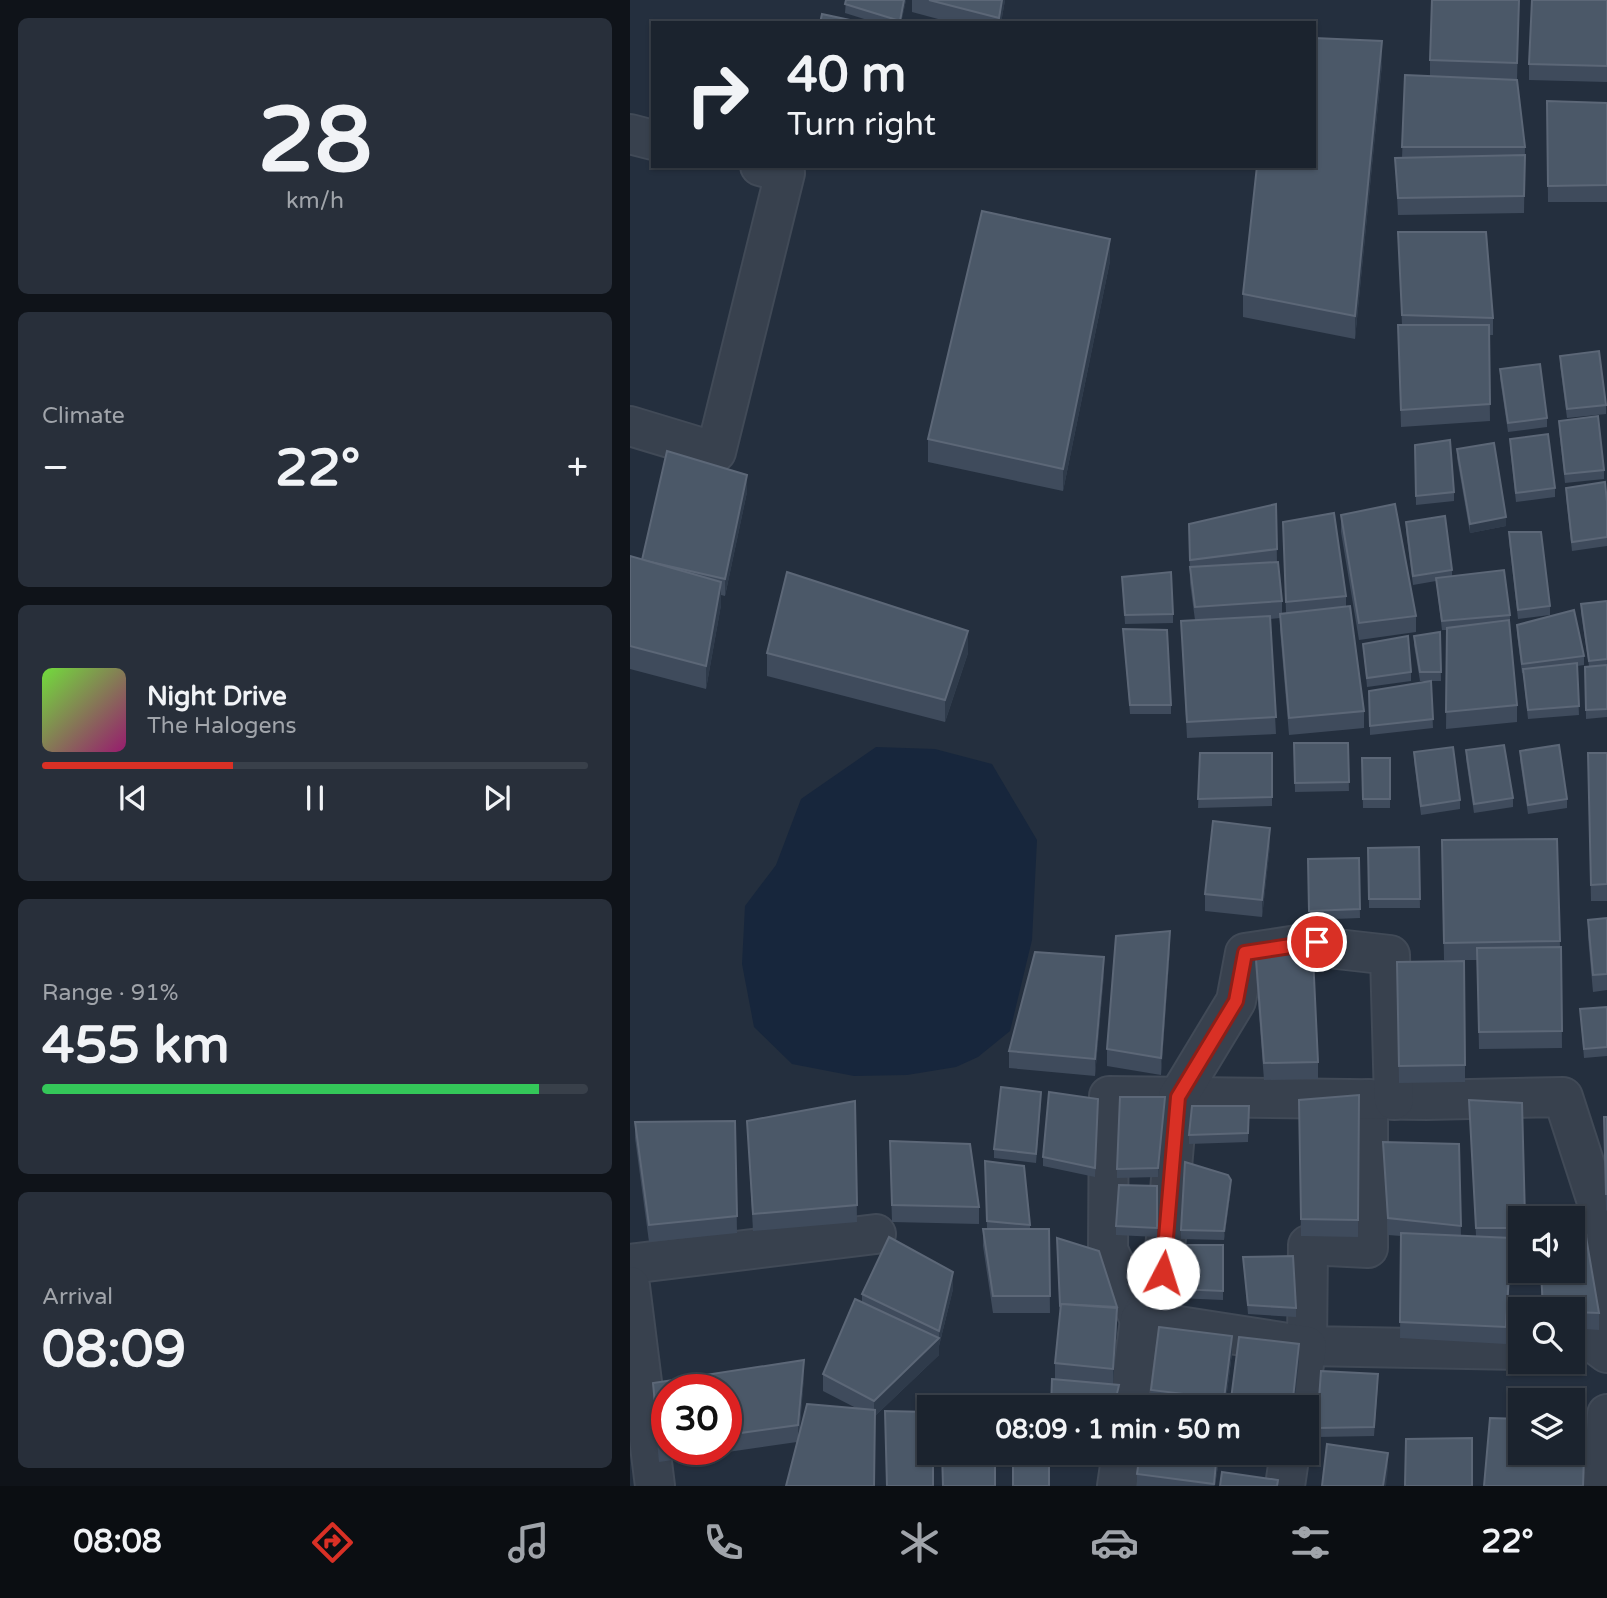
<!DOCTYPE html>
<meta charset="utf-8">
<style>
:root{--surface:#1b232e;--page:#282f3a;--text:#f1f3f6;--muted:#a0a4aa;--line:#39404a;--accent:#d93025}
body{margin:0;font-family:"Varela Round",sans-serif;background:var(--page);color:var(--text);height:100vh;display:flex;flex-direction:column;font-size:26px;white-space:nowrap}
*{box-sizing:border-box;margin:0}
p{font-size:23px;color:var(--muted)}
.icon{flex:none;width:38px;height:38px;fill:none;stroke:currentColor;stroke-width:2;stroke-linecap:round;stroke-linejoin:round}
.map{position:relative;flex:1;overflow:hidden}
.details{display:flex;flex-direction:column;gap:18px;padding:18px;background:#0f1319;width:630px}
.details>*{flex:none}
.guide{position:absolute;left:21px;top:21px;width:665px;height:147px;border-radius:0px;box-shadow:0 2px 5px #0004,0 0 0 2px var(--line);background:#1b232e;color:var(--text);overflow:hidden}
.fabs{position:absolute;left:878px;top:1206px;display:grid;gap:14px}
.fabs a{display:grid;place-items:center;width:77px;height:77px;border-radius:0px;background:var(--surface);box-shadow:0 2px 5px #0004,0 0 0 2px var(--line);font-size:35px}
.speed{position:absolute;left:21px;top:1374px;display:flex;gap:14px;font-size:35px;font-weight:700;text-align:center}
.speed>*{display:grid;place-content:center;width:91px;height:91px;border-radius:50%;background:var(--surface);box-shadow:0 2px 5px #0004,0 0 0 2px var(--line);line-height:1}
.speed .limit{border:10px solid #d22;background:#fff;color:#111}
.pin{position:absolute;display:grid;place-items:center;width:60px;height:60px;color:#fff;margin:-30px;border:4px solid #fff;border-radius:50%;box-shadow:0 2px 7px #0007}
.me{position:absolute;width:77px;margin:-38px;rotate:5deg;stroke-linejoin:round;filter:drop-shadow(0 0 5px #0008)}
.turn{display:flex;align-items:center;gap:24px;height:147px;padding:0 21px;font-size:32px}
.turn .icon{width:91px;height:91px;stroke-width:2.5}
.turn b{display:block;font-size:49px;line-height:60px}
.big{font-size:52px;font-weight:800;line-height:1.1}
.details .tile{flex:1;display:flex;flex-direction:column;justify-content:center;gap:10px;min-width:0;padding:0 24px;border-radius:10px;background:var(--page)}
.details .dial{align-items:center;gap:0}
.dial b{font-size:91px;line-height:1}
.song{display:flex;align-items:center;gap:21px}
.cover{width:84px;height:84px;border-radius:10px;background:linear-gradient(135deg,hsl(100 70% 55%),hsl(320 70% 35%))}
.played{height:7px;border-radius:4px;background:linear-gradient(90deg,var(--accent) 35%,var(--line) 35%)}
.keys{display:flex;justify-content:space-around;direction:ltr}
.heat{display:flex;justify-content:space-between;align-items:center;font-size:38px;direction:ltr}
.charge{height:10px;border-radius:5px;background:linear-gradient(90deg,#34c759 91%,var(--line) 0)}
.trip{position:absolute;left:287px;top:1395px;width:402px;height:70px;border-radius:0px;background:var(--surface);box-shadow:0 2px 5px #0004,0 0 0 2px var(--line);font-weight:800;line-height:70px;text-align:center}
.tabs{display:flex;height:112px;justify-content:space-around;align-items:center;background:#0b0e12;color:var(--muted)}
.tabs .icon{width:49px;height:49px}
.tabs .active{color:var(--accent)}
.tabs b{font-size:32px;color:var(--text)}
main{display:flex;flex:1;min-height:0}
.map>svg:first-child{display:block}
.water{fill:#17263c}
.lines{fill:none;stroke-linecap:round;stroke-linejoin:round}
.minor-casing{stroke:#414a57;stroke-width:42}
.minor{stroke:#38414e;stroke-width:38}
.wall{fill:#3f4b5c;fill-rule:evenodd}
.shaded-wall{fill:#2f3b4b}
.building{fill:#4b5868;stroke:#5c6777;stroke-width:2}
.route-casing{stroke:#8d1f18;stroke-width:18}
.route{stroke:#d93025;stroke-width:12}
</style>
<main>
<section class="details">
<div class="tile dial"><b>28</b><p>km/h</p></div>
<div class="tile"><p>Climate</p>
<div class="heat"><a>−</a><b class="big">22°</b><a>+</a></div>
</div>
<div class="tile">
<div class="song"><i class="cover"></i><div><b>Night Drive</b><p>The Halogens</p></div></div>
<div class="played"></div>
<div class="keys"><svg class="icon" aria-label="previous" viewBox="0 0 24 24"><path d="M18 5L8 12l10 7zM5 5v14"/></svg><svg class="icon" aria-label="pause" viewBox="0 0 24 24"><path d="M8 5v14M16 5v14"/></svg><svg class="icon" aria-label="next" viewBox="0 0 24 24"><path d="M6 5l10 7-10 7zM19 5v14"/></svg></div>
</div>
<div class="tile"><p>Range · 91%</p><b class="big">455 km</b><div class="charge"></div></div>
<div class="tile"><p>Arrival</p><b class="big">08:09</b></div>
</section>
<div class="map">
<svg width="977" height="1486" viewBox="0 0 977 1486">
<rect width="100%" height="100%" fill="#242f3e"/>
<path class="water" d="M246,747L305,749L362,764L407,840L402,940L380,1031L348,1057L326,1067L277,1075L224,1076L162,1064L124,1027L112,964L115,906L146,865L171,799Z"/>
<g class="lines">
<defs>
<g id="minor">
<path d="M0,134L23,140"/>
<path d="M0,426L86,452L155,173L130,166"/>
<path d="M738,1099V1248L678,1245L677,1346L891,1350"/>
<path d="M0,1264L246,1234"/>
<path d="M0,1286L25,1486"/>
<path d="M510,1320L478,1250L479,1096L796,1100L933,1097L977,1233L969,1347L977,1353"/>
<path d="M510,1320L533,1273L548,1097L606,1001L615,953L687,942L707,949L760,955L764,1100"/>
<path d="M498,1407L510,1320L677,1346L667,1407"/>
<path d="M487,1486L492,1452"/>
<path d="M655,1486L660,1452"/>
<path d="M973,1486L977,1414"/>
</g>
</defs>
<use href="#minor" class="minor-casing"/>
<use href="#minor" class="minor"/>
</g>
<g class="wall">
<path d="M216,0H276L271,23H247L215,13Z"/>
<path d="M282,0H375L371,23H323L282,12Z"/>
<path d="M889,0L887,80L895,147L894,213L768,215L765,158H772L775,75L800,76V60Z"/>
<path d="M977,0V82L899,80V64Z"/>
<path d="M752,64L725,339L613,317V294Z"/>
<path d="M917,101L977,103V202H918Z"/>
<path d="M768,232L863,318V335H859L860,421L771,427L768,325H772Z"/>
<path d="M480,261L433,491L298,462V439Z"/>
<path d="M930,356L976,405V414L937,418L930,365Z"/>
<path d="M870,369L917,418V427L878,432L870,378Z"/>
<path d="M929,421L974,470V479L935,483L929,430Z"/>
<path d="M880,439L925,488V497L886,502L880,448Z"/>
<path d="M785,445L824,492V501L786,505Z"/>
<path d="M827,449L876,526L840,533L827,458Z"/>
<path d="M936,488L977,502V546L942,551L936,497Z"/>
<path d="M117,492L95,596L91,595V605L76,689L0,669V556L12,560Z"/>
<path d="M646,504L647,562L652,601V613H656L653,522L716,596V606L734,711V728L659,735L650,630V618L640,619L646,734L557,738L551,621L565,620L560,583L559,524Z"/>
<path d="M711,515L786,616V632L729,640L711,532Z"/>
<path d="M776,522L822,570V576L880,615V623L879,624L887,705V722L816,729L817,630H812L806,581L783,585L776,531Z"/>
<path d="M879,532L920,606V615L888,619L879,541Z"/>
<path d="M492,577L543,614V623L495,624Z"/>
<path d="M977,601V717L956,719L955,667L959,666L951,613V604Z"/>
<path d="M887,625L954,656V665L947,666L949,715L898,719L893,673H892L887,634Z"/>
<path d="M493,629L541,705V714H500Z"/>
<path d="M810,632L811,681H790L784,645V636Z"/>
<path d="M733,644L781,672V681L737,687Z"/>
<path d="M137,653H338L315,722L137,676Z"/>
<path d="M801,681L803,728L740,735L739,691Z"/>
<path d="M664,743H718L719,791L665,792Z"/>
<path d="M836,750L883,798V807L844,813L836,759Z"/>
<path d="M890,751L937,799V808L898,814L890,760Z"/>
<path d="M784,752L830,800V809L791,815L784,761Z"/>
<path d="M570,753H642V806L568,808Z"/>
<path d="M958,753H977V901H961Z"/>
<path d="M732,758H760V808H733Z"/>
<path d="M927,839L930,947H931L932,1048L849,1049L847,960H814L812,840Z"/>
<path d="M640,845L632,917L575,911V894Z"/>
<path d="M789,847L790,908H739L738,848Z"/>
<path d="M729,858L730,918L679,920L678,859Z"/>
<path d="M977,918V990L963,992L958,937V920Z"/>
<path d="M625,946L688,1062V1079L634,1080L625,963Z"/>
<path d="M540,948L531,1075L477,1066V1049Z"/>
<path d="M767,962L835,1065V1082L769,1083Z"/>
<path d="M474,974L465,1076L379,1068V1051Z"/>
<path d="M977,1007V1056L954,1058L950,1009Z"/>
<path d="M729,1095L728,1237L671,1236L669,1100Z"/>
<path d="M839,1100L891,1218V1245H881L876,1344L770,1338L771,1236L758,1235L753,1142L829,1144L831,1236H846Z"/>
<path d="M225,1101L227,1222L123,1231L117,1121Z"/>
<path d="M411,1101L406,1163L364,1158V1149Z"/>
<path d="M535,1106L528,1177L487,1178V1169Z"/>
<path d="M619,1106L618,1142L559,1144V1135Z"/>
<path d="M468,1108L465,1177L413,1166V1157Z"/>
<path d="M977,1117V1210L976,1211L974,1134Z"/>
<path d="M105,1121L107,1233L19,1242L5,1138V1122Z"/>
<path d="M260,1157L349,1207V1224L262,1222Z"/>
<path d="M355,1161L400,1225V1229H419L420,1313H363L353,1246V1229H357Z"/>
<path d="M527,1186V1237L486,1235V1226Z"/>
<path d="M601,1189L594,1240L551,1239V1230Z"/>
<path d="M593,1245V1300L547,1298V1289Z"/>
<path d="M427,1247L487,1325L483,1384L489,1394L425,1379V1363L430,1314Z"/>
<path d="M613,1257L666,1308V1317L618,1314Z"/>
<path d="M910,1270H943L969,1313V1330L943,1328V1309H912Z"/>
<path d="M323,1289L309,1346V1355L245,1416L167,1442L29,1462L23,1400V1383L174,1377L169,1437L226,1408L193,1391V1374L232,1302V1294ZM37,1390H96V1449H37Z"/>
<path d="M602,1353L595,1407H515L521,1403V1390Z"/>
<path d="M748,1383L744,1436L687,1437V1428Z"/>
<path d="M510,1452H590L585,1486H507V1474Z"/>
</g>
<g class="shaded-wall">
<path d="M274,0H276L271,23H270Z"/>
<path d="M372,0H375L371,23H369Z"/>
<path d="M752,41V64L725,339V316Z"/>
<path d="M480,239V261L433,491V469Z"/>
<path d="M117,475V492L95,596V579Z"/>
<path d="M876,517V526L840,533V524Z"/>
<path d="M91,582V605L76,689V666Z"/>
<path d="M338,631V653L315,722V700Z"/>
<path d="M640,828V845L632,917V900Z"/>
<path d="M540,931V948L531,1075V1058Z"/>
<path d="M474,957V974L465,1076V1059Z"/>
<path d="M535,1097V1106L528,1177V1168Z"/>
<path d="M601,1180V1189L594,1240V1231Z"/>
<path d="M881,1238V1254L876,1344V1327Z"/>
<path d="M323,1272V1289L309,1346V1355L244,1417V1401L309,1339V1331Z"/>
<path d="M487,1308V1325L483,1385V1369Z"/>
<path d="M602,1336V1353L595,1407H594V1399Z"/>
<path d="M669,1344V1361L664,1407H662Z"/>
<path d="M174,1360V1377L168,1442V1425Z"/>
<path d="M489,1385V1394L486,1407H484Z"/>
<path d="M587,1452H590L585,1486H584Z"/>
<path d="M758,1453V1469L756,1486H753Z"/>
</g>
<g class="building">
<path d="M216,0H274L270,21L215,4Z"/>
<path d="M299,0H372L369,18Z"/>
<path d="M802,0H889L887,63L800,60Z"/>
<path d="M902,0H977V66L899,64Z"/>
<path d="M192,14L234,23H190Z"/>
<path d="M684,38L752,41L725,316L613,294L627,166H684Z"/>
<path d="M775,75L887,80L895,147H772Z"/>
<path d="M917,101L977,103V185L918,186Z"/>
<path d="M895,155L894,196L768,198L765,158Z"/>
<path d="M352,211L480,239L433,469L298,439Z"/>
<path d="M768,232H856L863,318L772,315Z"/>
<path d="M768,325H859L860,404L771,410Z"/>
<path d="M969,351L976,405L937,409L930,356Z"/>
<path d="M910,364L917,418L878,423L870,369Z"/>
<path d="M968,416L974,470L935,474L929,421Z"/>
<path d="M918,434L925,488L886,493L880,439Z"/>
<path d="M820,440L824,492L786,496L785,445Z"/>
<path d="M864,443L876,517L840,524L827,449Z"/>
<path d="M37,451L117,475L95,579L12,560Z"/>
<path d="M975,482L977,502V537L942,542L936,488Z"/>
<path d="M646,504L647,549L560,560L559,524Z"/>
<path d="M765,504L786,616L729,623L711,515Z"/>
<path d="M704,513L716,596L656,602L653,522Z"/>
<path d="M815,516L822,570L783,576L776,522Z"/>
<path d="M879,532H911L920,606L888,610Z"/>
<path d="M0,556L91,582L76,666L0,646Z"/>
<path d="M648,562L652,601L565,607L560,567Z"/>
<path d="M874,570L880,615L812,621L806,578Z"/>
<path d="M157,572L338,631L315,700L137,653Z"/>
<path d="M541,572L543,614L495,615L492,577Z"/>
<path d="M977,601V659L959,661L951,604Z"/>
<path d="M720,606L734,711L659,718L650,614Z"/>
<path d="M944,610L954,656L892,664L887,625Z"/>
<path d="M640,616L646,717L557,722L551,621Z"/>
<path d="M879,620L887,705L816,712L817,628Z"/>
<path d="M493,629L537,630L541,705H500Z"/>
<path d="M810,632L811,672H790L784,636Z"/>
<path d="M778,636L781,672L737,678L733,644Z"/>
<path d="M947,663L949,706L898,710L893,669Z"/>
<path d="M977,665V709L956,710L955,667Z"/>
<path d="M801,681L803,719L740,726L739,691Z"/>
<path d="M664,743H718L719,782L665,783Z"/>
<path d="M874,745L883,798L844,804L836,750Z"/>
<path d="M929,745L937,799L898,805L890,751Z"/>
<path d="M823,747L830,800L791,806L784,752Z"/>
<path d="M570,753H642V797L568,799Z"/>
<path d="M958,753H977V884L961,885Z"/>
<path d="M732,758H760V799H733Z"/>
<path d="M583,821L640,828L632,900L575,894Z"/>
<path d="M927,839L930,941L814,943L812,840Z"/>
<path d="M789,847L790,899H739L738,848Z"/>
<path d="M729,858L730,909L679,911L678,859Z"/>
<path d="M977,918V974L963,975L958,920Z"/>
<path d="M540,931L531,1058L477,1049L486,936Z"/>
<path d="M682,935L688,1062L634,1063L625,946Z"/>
<path d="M931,947L932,1031L849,1032L847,948Z"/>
<path d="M405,952L474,957L465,1059L379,1051Z"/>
<path d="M834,961L835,1065L769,1066L767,962Z"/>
<path d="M977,1007V1047L954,1049L950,1009Z"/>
<path d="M371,1087L411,1092L406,1154L364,1149Z"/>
<path d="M419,1092L468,1099L465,1168L413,1157Z"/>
<path d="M729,1095L728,1220L671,1219L669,1100Z"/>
<path d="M490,1097H535L528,1168L487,1169Z"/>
<path d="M839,1100L892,1103L895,1218H891V1228H846Z"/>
<path d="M225,1101L227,1205L123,1214L117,1121Z"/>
<path d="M562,1106H619L618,1133L559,1135Z"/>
<path d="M974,1117H977V1194H976Z"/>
<path d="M105,1121L107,1216L19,1225L5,1122Z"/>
<path d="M260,1141L340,1144L349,1207L262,1205Z"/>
<path d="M753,1142L829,1144L831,1226L758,1218Z"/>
<path d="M355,1161L394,1166L400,1225L357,1221Z"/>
<path d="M555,1162L598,1175L601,1180L594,1231L551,1230Z"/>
<path d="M489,1185L527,1186V1228L486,1226Z"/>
<path d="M353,1229H419L420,1296H363Z"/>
<path d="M955,1231L969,1313L943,1312V1309H913L911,1270H943V1232Z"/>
<path d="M771,1233L881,1238L876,1327L770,1322Z"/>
<path d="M259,1237L323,1272L309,1331L232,1294Z"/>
<path d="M427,1238L469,1251L487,1307L431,1304L430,1305Z"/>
<path d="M548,1245H593V1291L547,1289Z"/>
<path d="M663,1256L666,1308L618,1305L613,1257Z"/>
<path d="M225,1299L309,1338L244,1401L193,1374Z"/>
<path d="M431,1304L487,1308L483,1369L425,1363Z"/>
<path d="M529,1327L602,1336L594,1399L521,1390Z"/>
<path d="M609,1337L669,1344L662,1407H600Z"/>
<path d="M174,1360L168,1425L96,1435V1390H37V1444L29,1445L23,1383Z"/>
<path d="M691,1371L748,1374L744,1427L687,1428Z"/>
<path d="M422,1379L489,1385L484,1407H421Z"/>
<path d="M516,1403L553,1407H515Z"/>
<path d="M177,1404L245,1410L244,1486H156Z"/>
<path d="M255,1411L299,1412V1452H303V1486H257Z"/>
<path d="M860,1418L891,1419V1452H943V1421H955L953,1486H854Z"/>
<path d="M842,1438V1486H775L776,1439Z"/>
<path d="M697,1444L758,1453L753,1486H692Z"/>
<path d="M312,1452H365V1486H313Z"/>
<rect x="383" y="1452" width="36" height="34"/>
<path d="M510,1452H587L584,1484L507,1474Z"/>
<path d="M592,1472L648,1480L647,1486H590Z"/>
</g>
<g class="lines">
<defs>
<path id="route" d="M533,1273L548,1097L606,1001L615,953L687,942"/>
</defs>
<use href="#route" class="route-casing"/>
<use href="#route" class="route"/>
</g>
</svg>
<div class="fabs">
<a><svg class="icon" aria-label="sound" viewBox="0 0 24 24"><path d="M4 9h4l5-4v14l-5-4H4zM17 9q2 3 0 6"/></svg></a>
<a><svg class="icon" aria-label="search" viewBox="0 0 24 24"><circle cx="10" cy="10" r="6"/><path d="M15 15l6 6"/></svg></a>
<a><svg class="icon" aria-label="layers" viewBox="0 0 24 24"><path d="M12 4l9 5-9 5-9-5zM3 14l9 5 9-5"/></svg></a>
</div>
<div class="speed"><div class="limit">30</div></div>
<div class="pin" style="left:687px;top:942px;background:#d93025"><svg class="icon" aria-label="arrive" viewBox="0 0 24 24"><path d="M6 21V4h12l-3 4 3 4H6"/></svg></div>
<svg class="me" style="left:533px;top:1273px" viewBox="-20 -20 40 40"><circle r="19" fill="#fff"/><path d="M0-13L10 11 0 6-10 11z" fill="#d93025"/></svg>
<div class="trip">08:09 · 1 min · 50 m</div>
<div class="guide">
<div class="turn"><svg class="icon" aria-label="right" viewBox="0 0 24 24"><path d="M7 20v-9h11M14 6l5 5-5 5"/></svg><div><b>40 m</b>Turn right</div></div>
</div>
</div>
</main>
<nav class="tabs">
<b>08:08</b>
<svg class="icon active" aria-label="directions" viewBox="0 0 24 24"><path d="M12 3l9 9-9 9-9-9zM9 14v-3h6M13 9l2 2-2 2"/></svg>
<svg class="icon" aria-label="music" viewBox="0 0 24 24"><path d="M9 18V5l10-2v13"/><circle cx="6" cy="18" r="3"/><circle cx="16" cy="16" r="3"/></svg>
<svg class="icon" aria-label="phone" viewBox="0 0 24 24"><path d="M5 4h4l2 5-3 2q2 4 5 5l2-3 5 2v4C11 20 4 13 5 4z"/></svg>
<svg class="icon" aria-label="climate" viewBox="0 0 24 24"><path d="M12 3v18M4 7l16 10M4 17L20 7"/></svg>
<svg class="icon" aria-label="car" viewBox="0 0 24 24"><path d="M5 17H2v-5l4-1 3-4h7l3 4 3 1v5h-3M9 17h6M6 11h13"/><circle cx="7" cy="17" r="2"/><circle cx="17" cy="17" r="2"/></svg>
<svg class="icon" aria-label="filters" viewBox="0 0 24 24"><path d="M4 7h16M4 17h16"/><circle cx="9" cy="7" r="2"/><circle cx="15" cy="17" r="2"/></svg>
<b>22°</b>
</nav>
